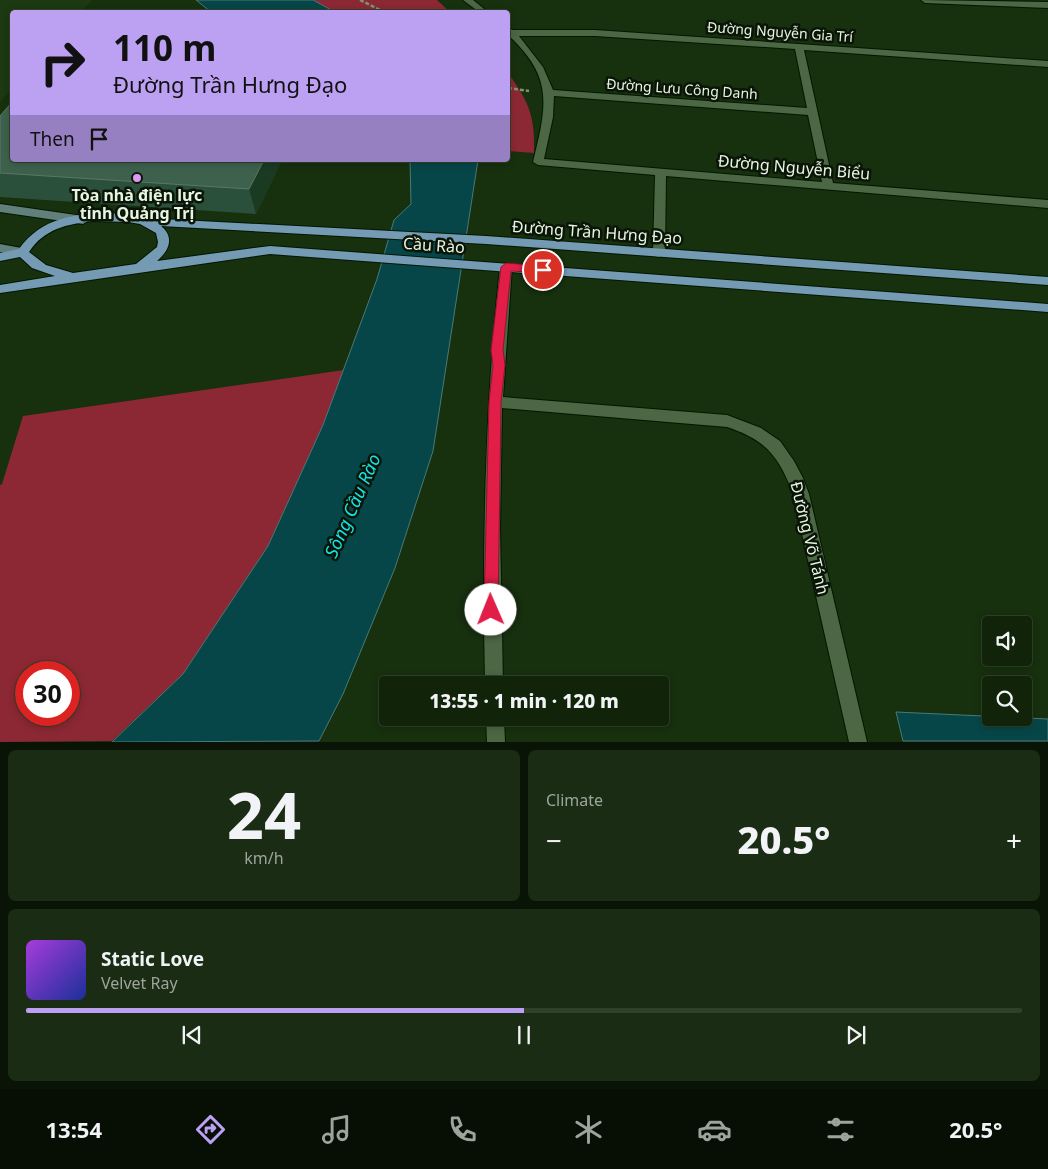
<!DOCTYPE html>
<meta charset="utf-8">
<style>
:root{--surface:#11240a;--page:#1a2c13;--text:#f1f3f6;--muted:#9ca49c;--line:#30412b;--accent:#bca0f2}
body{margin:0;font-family:"Noto Sans",sans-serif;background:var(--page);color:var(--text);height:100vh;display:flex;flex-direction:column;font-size:19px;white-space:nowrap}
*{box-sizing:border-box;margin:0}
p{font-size:16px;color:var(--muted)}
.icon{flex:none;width:28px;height:28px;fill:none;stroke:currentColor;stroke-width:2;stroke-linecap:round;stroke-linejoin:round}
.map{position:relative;height:742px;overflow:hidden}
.panel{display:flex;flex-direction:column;gap:8px;padding:8px;background:#091406;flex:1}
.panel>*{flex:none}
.hud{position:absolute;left:10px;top:10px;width:500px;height:152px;border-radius:5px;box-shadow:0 2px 8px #0003,0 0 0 1px var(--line);background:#bca0f2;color:#111;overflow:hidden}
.fabs{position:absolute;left:982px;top:616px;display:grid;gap:10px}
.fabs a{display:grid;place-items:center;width:50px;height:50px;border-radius:5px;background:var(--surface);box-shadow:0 2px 8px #0003,0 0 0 1px var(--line);font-size:25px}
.speed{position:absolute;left:15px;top:661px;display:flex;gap:10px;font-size:25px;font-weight:700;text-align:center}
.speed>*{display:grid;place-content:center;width:65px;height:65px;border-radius:50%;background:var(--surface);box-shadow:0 2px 8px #0003,0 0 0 1px var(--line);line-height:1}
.speed .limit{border:8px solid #d22;background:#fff;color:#111}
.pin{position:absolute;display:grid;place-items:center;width:42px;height:42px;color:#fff;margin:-21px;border:2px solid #fff;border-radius:50%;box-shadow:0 1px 5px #0007}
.me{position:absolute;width:55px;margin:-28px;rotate:359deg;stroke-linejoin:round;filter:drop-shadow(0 0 4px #0008)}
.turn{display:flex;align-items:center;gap:18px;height:105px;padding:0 20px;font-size:22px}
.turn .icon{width:65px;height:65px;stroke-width:2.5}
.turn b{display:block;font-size:35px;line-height:42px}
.then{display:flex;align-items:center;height:48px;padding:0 20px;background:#0003;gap:10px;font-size:19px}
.big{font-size:38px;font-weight:800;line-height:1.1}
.panel .tile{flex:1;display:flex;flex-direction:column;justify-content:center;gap:8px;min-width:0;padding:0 18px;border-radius:8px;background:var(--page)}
.panel .dial{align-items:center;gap:0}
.dial b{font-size:65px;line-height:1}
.song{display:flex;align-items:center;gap:15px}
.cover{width:60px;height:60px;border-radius:8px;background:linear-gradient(135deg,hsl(280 70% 55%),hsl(230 70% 35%))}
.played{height:5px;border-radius:2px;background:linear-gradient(90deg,var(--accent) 50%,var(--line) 50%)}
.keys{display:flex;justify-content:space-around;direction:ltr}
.heat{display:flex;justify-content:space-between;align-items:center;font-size:28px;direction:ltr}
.panel .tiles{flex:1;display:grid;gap:8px;grid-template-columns:1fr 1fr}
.tile:last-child{grid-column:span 2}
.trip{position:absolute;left:379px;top:676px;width:290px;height:50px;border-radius:5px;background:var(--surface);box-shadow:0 2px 8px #0003,0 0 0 1px var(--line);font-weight:800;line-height:50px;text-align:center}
.dock{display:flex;height:80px;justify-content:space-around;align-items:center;background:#070e04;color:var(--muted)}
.dock .icon{width:35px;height:35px}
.dock .on{color:var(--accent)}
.dock b{font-size:22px;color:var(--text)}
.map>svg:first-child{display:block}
.built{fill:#1c3911}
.green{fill:#8b2833;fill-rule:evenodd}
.water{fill:#074648;stroke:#4a7a76}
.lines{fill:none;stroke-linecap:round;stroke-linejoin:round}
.minor-casing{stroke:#021700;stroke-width:2}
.secondary-casing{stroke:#021700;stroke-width:2}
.primary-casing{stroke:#021700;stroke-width:2}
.path{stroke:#7e9277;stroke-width:2.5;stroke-dasharray:4 2;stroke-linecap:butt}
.minor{fill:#4c6743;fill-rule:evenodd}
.secondary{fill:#61807b;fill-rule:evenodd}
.primary{fill:#759ab3;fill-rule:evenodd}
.wall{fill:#2a4f3b}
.shaded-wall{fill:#1a3b22}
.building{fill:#3e614d;stroke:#597864}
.route{fill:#e11d48;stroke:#92132f}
.poi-dot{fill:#de98f3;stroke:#0a1507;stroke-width:2}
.labels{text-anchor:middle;stroke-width:5;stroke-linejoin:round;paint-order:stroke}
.far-street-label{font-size:14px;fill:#e6f5e1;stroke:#0a1507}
.street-label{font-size:16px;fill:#e6f5e1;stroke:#0a1507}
.poi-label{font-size:16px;font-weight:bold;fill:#e6f5e1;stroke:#0a1507}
.water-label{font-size:18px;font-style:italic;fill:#12e3e9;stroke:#0a1507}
</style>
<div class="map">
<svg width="1048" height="742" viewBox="0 0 1048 742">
<rect width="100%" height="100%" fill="#17300e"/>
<path class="built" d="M0,0H92L81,12H12V88L0,102Z"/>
<g class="green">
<path d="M313,0H437L450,12H335Z"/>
<path d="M508,73C529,102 535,116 534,153L508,151Z"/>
<path d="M344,370L323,425L268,546L183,674L112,741L0,742V485L2,484L23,416ZM26,672H69V715H26Z"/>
</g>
<g class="water">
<path d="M196,0H313L335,12H211Z"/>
<path d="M410,160H478L433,451L395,568L343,694L319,741L112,742L183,674L268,546L323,425L377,279L394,220L411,204Z"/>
<path d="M896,712L1048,719V741H903Z"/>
</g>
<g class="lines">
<defs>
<g id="minor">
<path d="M463,0H473L488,12H479Z"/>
<path d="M921,0L1048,2V8L925,3Z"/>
<path d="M508,28L513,30H595L1048,61V67L804,50L833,183L1048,200V208L666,176L665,253L659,257L655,256L653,253L655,175L538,165L533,162C546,107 555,78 508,35ZM519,36H595L795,49L807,108L553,90L543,67ZM554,96L808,115L822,182L544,159L553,117Z"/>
<path d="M506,263L512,267L503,397L727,415L761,428L780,441L794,461L803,478L809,494L867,742H849L793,494C779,456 766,440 727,427L502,408L500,528L503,685H485C482,545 485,406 500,267Z"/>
<path d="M486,718H504L505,742H487Z"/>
</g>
<g id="secondary">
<path d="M0,204L83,216L89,220L83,224L0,212Z"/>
<path d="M0,244L27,249L29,252L23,256L0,252Z"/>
</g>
<path id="primary" d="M111,213L143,218L486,236L1048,277V285L486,244L161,226C175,237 169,251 157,261L270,246L1048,304V312L270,254L0,293V285L55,276L32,268L20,257L0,261V253L19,249C42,217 74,214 111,213ZM93,221L128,222L140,224L156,233L158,242L157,247L136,264L73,273L46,265L29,252C44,229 67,224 93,221Z"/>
</defs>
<use href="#minor" class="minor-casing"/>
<use href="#secondary" class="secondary-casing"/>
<use href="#primary" class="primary-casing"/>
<g class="path">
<path d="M360,0L384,12"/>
<path d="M508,88L529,91"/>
</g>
<use href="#minor" class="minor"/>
<use href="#secondary" class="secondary"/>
<use href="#primary" class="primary"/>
</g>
<path class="wall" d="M0,116L282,160L256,214L0,197Z"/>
<path class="shaded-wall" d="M264,160H282L256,214L249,189Z"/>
<path class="building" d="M12,102V160H264L249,189L0,173V116Z"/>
<path class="route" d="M506,263L543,266L548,270L543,273L511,271L503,350L505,365L501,402L498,610L496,615L491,617L486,615L484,610L489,402L493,365L491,350L501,267Z"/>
<circle class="poi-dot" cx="137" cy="178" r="5"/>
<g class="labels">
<g class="far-street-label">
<text transform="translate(780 32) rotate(4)" y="5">Đường Nguyễn Gia Trí</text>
<text transform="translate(682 89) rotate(4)" y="5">Đường Lưu Công Danh</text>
</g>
<g class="street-label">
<text transform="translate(794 167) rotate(5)" y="6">Đường Nguyễn Biểu</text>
<text transform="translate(597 232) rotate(4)" y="6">Đường Trần Hưng Đạo</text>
<text transform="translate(434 245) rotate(4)" y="6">Cầu Rào</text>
<text transform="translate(810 538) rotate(76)" y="6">Đường Võ Tánh</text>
</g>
<g class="poi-label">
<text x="137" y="201">Tòa nhà điện lực<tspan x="137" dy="18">tỉnh Quảng Trị</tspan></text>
</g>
<g class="water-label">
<text transform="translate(353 506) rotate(-66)" y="6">Sông Cầu Rào</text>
</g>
</g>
</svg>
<div class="fabs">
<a><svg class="icon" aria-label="sound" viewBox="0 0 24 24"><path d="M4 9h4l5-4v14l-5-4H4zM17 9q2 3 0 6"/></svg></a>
<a><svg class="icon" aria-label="search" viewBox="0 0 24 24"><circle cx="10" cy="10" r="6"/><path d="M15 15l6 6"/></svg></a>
</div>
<div class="speed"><div class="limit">30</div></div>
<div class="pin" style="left:543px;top:270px;background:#d93025"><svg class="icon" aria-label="arrive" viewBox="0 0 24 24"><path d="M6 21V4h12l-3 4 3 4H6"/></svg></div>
<svg class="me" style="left:491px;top:610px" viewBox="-20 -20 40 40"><circle r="19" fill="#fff"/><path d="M0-13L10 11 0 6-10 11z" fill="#e11d48"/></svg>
<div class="trip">13:55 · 1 min · 120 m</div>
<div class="hud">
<div class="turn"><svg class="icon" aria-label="right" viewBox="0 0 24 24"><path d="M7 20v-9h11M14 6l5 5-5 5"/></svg><div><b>110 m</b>Đường Trần Hưng Đạo</div></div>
<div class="then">Then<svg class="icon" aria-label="arrive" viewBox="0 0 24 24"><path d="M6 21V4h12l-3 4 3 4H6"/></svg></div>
</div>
</div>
<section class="panel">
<div class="tiles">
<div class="tile dial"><b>24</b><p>km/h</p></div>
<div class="tile"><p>Climate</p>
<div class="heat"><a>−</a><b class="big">20.5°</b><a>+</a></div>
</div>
<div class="tile">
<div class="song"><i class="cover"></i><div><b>Static Love</b><p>Velvet Ray</p></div></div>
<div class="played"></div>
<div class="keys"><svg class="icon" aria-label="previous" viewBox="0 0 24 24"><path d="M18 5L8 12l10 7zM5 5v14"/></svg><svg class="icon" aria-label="pause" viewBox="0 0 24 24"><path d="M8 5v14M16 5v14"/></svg><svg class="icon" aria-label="next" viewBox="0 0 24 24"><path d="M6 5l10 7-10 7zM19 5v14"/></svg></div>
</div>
</div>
</section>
<nav class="dock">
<b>13:54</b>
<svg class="icon on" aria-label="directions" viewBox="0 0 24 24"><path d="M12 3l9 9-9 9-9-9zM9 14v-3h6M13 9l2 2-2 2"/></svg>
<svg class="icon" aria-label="music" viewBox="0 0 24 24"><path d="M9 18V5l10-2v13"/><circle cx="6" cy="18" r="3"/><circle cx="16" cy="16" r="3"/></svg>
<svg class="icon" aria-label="phone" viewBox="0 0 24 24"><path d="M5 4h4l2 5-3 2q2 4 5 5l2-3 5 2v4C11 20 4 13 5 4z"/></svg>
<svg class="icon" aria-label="climate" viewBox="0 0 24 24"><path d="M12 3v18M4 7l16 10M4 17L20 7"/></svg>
<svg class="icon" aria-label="car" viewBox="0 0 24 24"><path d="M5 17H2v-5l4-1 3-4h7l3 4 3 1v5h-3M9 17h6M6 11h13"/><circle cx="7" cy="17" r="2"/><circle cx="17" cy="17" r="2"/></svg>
<svg class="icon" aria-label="filters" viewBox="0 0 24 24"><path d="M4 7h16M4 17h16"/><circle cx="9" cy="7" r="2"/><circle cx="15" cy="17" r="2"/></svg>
<b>20.5°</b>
</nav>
